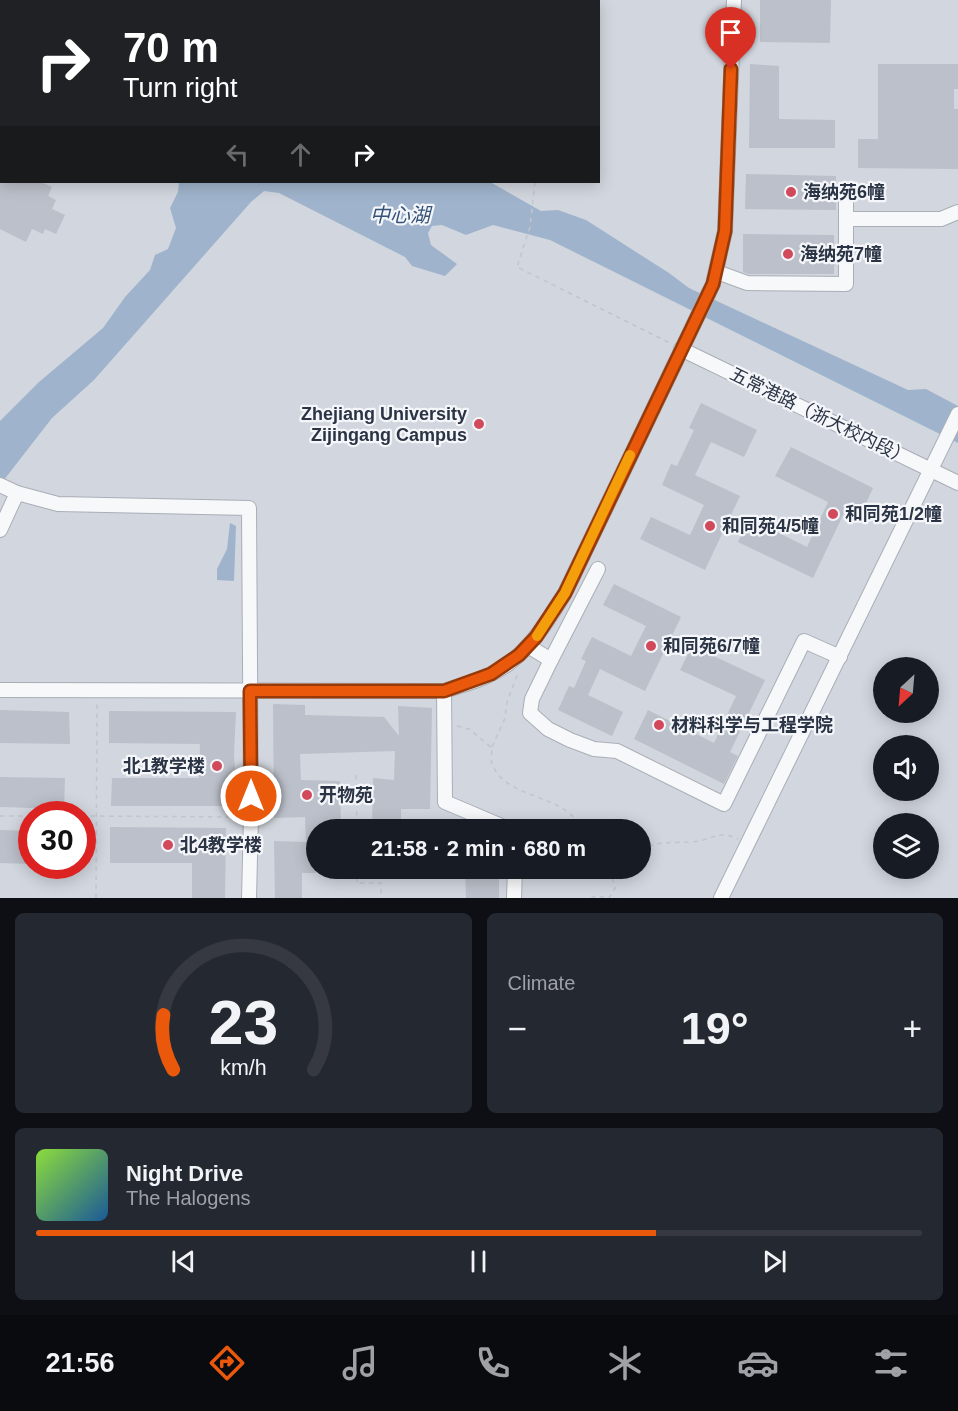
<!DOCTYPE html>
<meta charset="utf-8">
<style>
:root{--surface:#171b24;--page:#242831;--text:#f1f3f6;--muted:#9ea1a6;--line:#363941;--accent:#ea580c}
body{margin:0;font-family:Arial,"Noto Sans SC",sans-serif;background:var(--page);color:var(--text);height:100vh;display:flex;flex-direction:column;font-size:22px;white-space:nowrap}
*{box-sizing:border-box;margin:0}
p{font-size:20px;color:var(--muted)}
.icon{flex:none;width:33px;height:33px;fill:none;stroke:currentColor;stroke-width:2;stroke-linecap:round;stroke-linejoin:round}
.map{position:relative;height:898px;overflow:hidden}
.panel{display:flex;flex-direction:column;gap:15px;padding:15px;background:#0d0f14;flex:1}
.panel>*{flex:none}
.banner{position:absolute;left:0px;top:0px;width:600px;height:183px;box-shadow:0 3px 15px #0003;background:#202124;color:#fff;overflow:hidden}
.needle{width:39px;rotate:206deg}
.controls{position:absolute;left:873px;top:657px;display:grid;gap:12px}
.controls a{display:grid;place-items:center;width:66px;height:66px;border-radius:50%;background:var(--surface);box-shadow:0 3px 15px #0003;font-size:30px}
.speed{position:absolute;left:18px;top:801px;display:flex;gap:12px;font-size:30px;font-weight:700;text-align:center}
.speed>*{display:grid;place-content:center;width:78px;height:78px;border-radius:50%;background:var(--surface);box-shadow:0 3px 15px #0003;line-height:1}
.speed .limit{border:9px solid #d22;background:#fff;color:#111}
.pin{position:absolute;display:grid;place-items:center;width:51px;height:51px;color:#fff;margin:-62px -26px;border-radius:50% 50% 50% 0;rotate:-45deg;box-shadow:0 0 6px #0007}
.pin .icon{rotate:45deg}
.me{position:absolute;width:66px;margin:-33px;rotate:0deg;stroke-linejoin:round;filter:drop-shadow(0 0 4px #0008)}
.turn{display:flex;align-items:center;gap:21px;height:126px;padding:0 24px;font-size:27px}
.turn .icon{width:78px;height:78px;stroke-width:2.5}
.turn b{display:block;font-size:42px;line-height:51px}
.lanes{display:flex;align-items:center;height:57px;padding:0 24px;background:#0003;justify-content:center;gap:30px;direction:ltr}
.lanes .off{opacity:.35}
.big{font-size:45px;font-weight:800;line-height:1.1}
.panel .tile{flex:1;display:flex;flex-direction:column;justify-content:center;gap:9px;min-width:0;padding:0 21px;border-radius:9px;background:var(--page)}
.panel .dial{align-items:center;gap:0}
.dial svg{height:156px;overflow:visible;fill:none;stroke:var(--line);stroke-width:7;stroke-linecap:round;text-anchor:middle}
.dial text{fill:var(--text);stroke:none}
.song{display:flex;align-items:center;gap:18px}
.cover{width:72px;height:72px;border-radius:9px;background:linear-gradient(135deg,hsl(90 70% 55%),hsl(210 70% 35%))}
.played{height:6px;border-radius:3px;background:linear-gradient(90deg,var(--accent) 70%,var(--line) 70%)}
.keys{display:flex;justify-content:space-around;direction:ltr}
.heat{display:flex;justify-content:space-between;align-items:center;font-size:33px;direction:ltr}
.panel .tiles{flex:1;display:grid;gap:15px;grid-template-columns:1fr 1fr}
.tile:last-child{grid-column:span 2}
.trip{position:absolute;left:306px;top:819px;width:345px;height:60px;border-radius:30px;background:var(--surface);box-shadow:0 3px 15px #0003;font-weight:800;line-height:60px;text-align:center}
.tab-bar{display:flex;height:96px;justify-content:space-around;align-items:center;background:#090b0e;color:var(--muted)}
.tab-bar .icon{width:42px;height:42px}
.tab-bar .selected{color:var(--accent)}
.tab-bar b{font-size:27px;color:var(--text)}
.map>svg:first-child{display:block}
.built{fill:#d2d6de;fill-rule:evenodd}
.water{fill:#9fb4cc}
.building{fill:#bbc0ca}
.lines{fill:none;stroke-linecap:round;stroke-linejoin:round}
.minor-casing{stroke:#a9aeb7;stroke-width:16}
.path{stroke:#c2c5cb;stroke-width:1.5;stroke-dasharray:4.5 4.5;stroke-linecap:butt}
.minor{stroke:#f7f8fa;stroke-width:14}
.route-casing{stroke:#983908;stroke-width:15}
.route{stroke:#ea580c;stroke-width:10}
.slow{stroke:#f59e0b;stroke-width:10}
.poi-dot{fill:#d1495b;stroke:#f4f6f9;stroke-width:2}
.labels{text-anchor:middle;stroke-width:4.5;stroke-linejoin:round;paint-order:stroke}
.poi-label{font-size:18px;font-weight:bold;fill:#2b3445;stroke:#f4f6f9;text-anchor:start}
.street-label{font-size:18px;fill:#2b3445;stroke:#f4f6f9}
.water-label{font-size:20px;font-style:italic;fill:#34527a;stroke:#f4f6f9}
</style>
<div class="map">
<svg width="958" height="898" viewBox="0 0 958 898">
<rect width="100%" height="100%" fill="#e4e7ec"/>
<path class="built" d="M0,0H958V898H0ZM2,2H598V182H2ZM884,668H928V712H884ZM884,746H928V790H884ZM32,814H82V866H32ZM884,824H928V868H884ZM316,830H640V868H316Z"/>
<g class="water">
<path d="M0,0H405L2,2L1,65Z"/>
<path d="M179,182H490L541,211L558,210L586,220L669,273L689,288L908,390L926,389L958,406V443L550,240L493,225L466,235L442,225L432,226L428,233L431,245L457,264L445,276L412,266L405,257L279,193L264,191L251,202L94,380L52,418L0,485V421L39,382L103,328L125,297L150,270L155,255L168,249L176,228L170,208L178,192Z"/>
<path d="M230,523L236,526L234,581L217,580V569L227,549Z"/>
</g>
<g class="building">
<path d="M760,0H831L830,43L760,42Z"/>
<path d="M750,64L779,66V119L835,120V148H749Z"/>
<path d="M878,64H958V89H954V109H958V169L858,168V139H878Z"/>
<path d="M746,174L836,176V210L745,209Z"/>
<path d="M0,182H41L52,187L48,196L56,200L52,209L65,215L56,234L45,229L43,234L32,229L26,242L0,229Z"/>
<path d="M743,234L834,235V274H748L743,272Z"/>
<path d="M701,403L757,430L744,457L711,442L695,475L740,496L705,570L640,539L651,517L690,535L704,505L662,485L671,464L677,466L694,430L689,428Z"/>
<path d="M791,447L873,488L859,518L845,511L813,578L738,542L749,518L807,547L828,502L775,476Z"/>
<path d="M614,584L681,617L645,691L600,669L588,695L623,712L612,736L558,710L569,686L574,688L586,661L581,659L592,637L631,656L646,626L603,605Z"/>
<path d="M692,646L765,680L730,752L738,756L724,784L634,739L648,710L714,743L736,696L680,670Z"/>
<path d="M273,704L305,705V715L384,717L399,736L398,706L432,708L430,809H401V830H372L373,778L394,780L395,751L300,754L301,780L340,781L341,830H316V873H302V898H275L274,841L306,842L305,817L274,818Z"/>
<path d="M0,710L69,712L70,744L0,743Z"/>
<path d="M109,711L236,712L234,754L237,806H111L112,778H199L200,744L109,743Z"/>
<path d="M0,777L65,778L64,809L0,807Z"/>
<path d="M110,827L226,828L225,898H192V863H110Z"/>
<path d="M0,830L32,831V864L0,863Z"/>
<path d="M465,868H499V898H466Z"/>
</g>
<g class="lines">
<defs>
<g id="minor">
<path d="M0,109H2"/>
<path d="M846,219H941L958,212"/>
<path d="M717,272L747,283L846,284V199"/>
<path d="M681,349L958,483"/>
<path d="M0,485L17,493L58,504L249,508L251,817L249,898"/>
<path d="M0,530L17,493"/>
<path d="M528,646L551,660L532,699L530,713L548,729L570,740L594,749L617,751L724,804L804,641L840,657"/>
<path d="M551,660L598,569"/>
<path d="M0,690L444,691C459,686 475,682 489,675C525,659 545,625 565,593L713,284L725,231L734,0"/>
<path d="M444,691L445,802L511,830"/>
<path d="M514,898L515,868"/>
<path d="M721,898L958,414"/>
</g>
</defs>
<use href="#minor" class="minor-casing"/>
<g class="path">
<path d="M491,2V0"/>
<path d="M535,182L530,227L517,267L670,343"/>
<path d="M457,726L469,729L492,748C492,753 490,761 493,766C509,801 567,793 582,830"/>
<path d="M492,747L505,718L507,702L518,673"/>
<path d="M356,775L357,830"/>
<path d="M0,816H32"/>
<path d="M82,816L238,817"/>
<path d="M640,849C662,841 671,843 692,842C711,841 718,829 738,839"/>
<path d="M357,868V883H381V898"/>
<path d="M96,898L97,701"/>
<path d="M591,898L597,896L609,898L615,888L613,881L614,868"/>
</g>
<use href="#minor" class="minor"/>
</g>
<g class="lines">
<defs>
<path id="route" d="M251,796L250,691H444L491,674L519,655L536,637L565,593L713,284L725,231L731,69"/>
</defs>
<use href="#route" class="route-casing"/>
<use href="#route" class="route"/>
<path class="slow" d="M537,636L565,593L630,455"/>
</g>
<g class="poi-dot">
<circle cx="791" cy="192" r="6"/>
<circle cx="788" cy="254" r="6"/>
<circle cx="479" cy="424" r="6"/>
<circle cx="833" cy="514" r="6"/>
<circle cx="710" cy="526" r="6"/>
<circle cx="651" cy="646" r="6"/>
<circle cx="659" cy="725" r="6"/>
<circle cx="217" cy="766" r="6"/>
<circle cx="307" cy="795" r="6"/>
<circle cx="168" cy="845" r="6"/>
</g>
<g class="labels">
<g class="poi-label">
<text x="803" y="198">海纳苑6幢</text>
<text x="800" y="260">海纳苑7幢</text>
<text x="467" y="420" text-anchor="end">Zhejiang University<tspan x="467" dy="21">Zijingang Campus</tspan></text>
<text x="845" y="520">和同苑1/2幢</text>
<text x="722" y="532">和同苑4/5幢</text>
<text x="663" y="652">和同苑6/7幢</text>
<text x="671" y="731">材料科学与工程学院</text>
<text x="205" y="772" text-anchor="end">北1教学楼</text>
<text x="319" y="801">开物苑</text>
<text x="180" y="851">北4教学楼</text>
</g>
<g class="street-label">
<text transform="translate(820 416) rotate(26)" y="6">五常港路（浙大校内段）</text>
</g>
<g class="water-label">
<text x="400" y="222">中心湖</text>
</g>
</g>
</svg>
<div class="controls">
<a><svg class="needle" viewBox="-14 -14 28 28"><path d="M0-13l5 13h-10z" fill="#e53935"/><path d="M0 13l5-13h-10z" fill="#9ea1a6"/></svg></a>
<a><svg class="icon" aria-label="sound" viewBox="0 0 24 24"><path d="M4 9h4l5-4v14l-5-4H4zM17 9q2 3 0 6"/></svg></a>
<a><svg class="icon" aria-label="layers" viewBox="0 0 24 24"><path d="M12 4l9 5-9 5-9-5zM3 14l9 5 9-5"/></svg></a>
</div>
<div class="speed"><div class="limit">30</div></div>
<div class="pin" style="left:731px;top:69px;background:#d93025"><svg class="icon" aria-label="arrive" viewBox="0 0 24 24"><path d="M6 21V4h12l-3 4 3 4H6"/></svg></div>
<svg class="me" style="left:251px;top:796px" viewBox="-20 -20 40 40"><circle r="17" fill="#ea580c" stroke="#fff" stroke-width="3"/><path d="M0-11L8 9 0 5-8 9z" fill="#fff"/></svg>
<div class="trip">21:58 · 2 min · 680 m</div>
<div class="banner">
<div class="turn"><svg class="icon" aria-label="right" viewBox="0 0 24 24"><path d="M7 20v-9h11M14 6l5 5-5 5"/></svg><div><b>70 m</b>Turn right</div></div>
<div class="lanes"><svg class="icon off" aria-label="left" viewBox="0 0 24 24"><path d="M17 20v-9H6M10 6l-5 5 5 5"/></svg><svg class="icon off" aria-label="ahead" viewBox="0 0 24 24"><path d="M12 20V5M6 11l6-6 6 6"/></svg><svg class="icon" aria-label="right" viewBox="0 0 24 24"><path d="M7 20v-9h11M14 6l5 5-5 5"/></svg></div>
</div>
</div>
<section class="panel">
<div class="tiles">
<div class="tile dial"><svg viewBox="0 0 100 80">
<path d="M14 69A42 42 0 1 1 86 69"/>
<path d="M14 69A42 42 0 0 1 9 41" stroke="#ea580c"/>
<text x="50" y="56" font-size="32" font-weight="700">23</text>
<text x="50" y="72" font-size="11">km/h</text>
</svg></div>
<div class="tile"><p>Climate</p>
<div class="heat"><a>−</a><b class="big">19°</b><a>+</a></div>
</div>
<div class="tile">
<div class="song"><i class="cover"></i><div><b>Night Drive</b><p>The Halogens</p></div></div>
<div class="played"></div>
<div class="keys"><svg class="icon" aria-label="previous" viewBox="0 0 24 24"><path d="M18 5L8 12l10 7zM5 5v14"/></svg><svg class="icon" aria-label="pause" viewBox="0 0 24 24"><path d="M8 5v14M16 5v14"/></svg><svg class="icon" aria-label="next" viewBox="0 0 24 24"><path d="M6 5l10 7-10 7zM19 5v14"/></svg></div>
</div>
</div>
</section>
<nav class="tab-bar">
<b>21:56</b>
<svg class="icon selected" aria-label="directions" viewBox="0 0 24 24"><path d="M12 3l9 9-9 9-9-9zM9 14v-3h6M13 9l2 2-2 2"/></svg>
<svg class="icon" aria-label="music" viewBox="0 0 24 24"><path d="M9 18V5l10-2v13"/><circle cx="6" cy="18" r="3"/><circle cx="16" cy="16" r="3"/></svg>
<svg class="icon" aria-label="phone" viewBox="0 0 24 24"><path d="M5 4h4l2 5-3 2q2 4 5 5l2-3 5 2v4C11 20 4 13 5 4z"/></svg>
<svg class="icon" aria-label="climate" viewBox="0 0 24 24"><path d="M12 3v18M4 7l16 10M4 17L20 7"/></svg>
<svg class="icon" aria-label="car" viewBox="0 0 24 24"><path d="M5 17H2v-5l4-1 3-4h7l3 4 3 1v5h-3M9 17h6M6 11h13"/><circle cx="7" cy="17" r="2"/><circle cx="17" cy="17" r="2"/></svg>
<svg class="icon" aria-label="filters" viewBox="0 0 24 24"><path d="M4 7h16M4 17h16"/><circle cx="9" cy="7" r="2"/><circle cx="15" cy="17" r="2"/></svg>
</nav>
